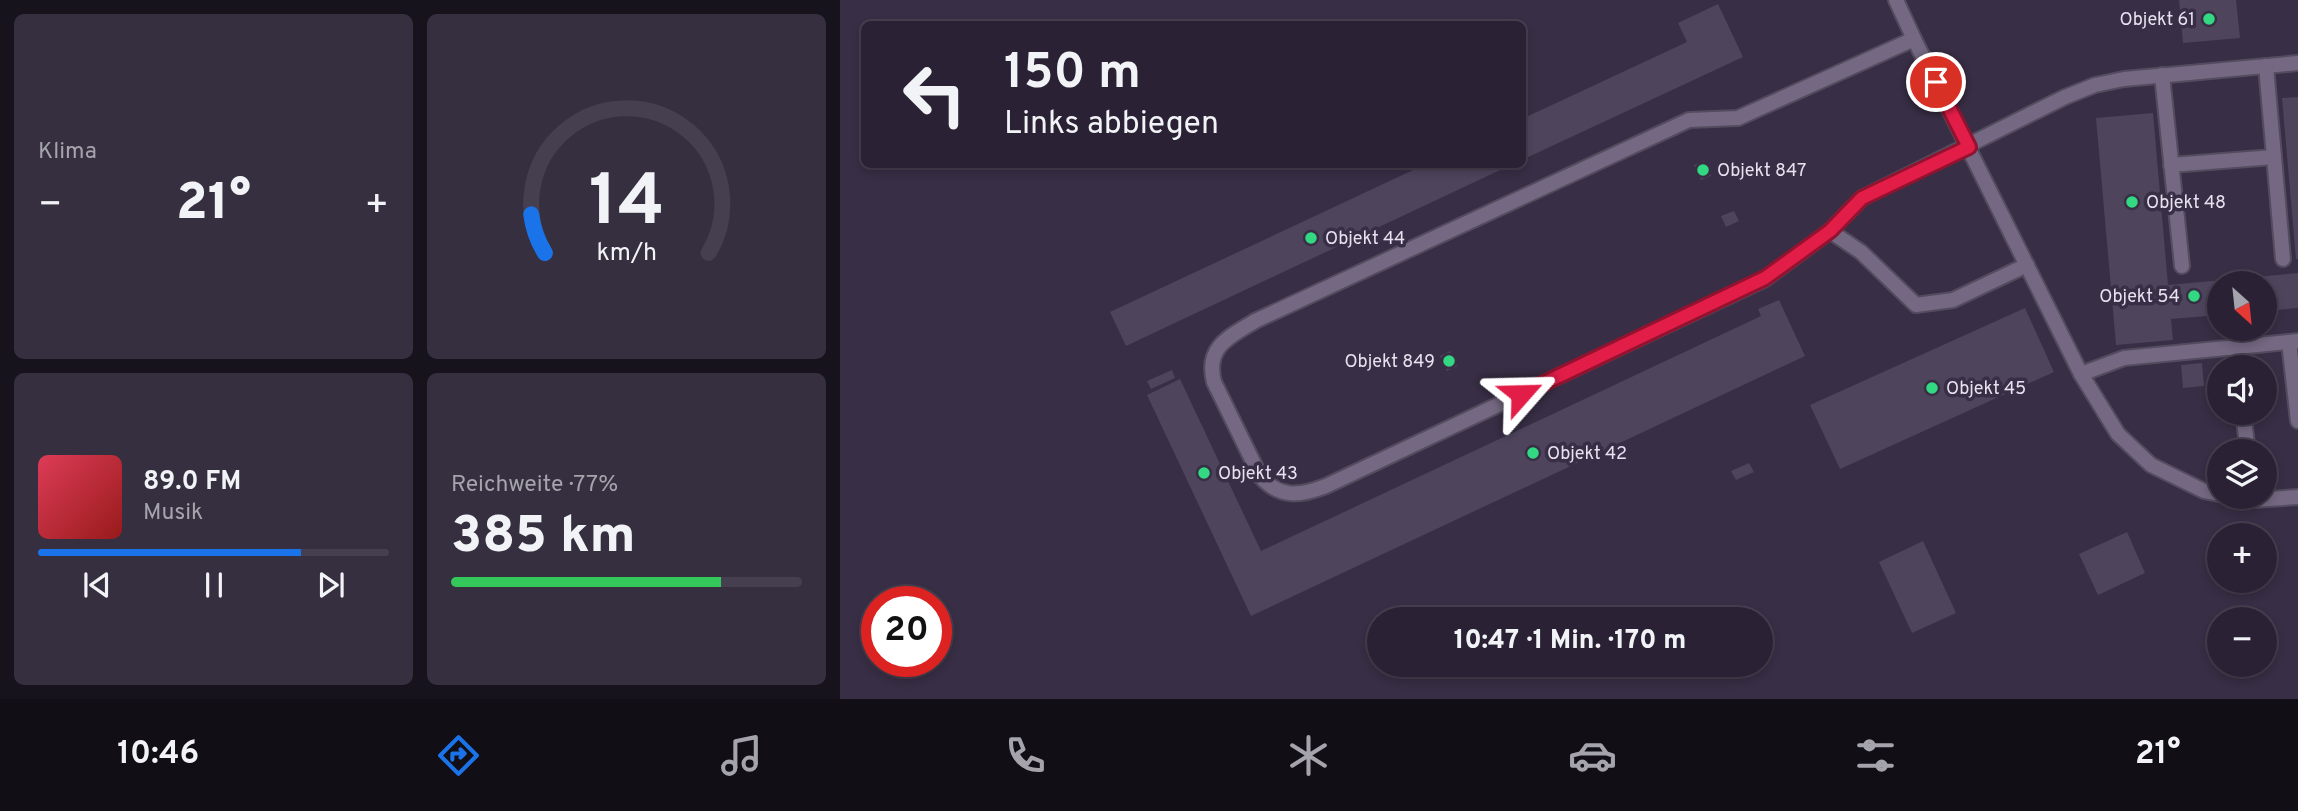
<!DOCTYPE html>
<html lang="de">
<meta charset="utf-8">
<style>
:root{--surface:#2a2234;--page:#362f40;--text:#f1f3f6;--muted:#a5a4ac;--line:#463f4f;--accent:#1a73e8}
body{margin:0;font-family:Overpass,sans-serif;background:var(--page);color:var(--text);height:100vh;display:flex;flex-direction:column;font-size:26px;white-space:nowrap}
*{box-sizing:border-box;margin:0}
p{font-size:23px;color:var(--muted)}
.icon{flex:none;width:38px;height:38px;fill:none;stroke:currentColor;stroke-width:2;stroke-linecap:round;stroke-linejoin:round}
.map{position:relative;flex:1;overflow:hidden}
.panel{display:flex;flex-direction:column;gap:14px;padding:14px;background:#17131d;width:840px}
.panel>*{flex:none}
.banner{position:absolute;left:21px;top:21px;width:665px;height:147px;border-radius:10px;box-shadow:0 4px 10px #0003,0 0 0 2px var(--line);background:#2a2234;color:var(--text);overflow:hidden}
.needle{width:46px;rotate:153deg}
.tools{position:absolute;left:1367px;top:271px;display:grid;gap:14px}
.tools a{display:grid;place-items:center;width:70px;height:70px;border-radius:50%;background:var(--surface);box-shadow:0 4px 10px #0003,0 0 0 2px var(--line);font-size:35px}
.speed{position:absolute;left:21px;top:586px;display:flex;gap:14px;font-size:35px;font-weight:700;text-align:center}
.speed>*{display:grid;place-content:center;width:91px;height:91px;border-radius:50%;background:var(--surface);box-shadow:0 4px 10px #0003,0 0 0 2px var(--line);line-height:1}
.speed .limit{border:10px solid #d22;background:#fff;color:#111}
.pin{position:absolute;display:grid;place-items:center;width:60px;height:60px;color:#fff;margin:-30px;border:4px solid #fff;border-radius:50%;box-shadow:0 2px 7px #0007}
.me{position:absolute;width:77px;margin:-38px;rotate:65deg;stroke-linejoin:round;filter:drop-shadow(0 0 5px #0008)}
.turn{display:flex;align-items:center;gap:24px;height:147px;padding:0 28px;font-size:32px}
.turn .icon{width:91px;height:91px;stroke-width:2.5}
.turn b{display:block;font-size:49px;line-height:60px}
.big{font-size:52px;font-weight:800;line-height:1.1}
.panel .tile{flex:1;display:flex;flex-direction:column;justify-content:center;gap:10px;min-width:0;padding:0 24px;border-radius:10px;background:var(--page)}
.panel .dial{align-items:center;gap:0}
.dial svg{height:182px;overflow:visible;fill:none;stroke:var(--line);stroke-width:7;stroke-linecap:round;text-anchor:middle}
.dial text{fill:var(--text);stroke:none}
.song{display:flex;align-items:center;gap:21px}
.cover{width:84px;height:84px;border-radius:10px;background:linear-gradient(135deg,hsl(350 70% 55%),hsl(0 70% 35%))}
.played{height:7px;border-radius:4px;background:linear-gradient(90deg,var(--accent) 75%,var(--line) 75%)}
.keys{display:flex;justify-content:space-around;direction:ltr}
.heat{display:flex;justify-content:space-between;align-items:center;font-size:38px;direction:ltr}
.charge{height:10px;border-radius:5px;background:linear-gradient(90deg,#34c759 77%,var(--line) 0)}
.panel .tiles{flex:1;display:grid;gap:14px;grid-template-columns:repeat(2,1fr)}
.trip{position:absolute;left:527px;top:607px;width:406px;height:70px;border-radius:35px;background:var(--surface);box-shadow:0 4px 10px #0003,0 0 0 2px var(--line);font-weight:800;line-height:70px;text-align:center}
.dock{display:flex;height:112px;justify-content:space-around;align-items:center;background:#110e15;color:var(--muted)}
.dock .icon{width:49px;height:49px}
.dock .selected{color:var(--accent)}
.dock b{font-size:32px;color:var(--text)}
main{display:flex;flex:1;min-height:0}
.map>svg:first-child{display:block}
.building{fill:#4e445c}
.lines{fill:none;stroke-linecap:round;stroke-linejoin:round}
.service-casing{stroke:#534b5e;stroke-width:18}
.service{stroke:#746882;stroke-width:14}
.route-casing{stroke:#92132f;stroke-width:18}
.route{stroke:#e11d48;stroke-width:12}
.poi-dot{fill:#33d882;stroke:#382e45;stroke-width:2.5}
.labels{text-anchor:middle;stroke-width:7;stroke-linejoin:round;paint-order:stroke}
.poi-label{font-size:18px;fill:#e8e1f0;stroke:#382e45;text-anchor:start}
</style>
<main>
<section class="panel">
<div class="tiles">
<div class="tile"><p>Klima</p>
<div class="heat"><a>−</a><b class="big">21°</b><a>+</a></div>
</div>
<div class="tile dial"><svg viewBox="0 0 100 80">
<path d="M14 69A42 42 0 1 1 86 69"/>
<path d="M14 69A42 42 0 0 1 8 52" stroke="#1a73e8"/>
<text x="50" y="56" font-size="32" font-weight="700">14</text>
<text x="50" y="72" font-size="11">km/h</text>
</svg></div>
<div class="tile">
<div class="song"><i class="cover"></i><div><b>89.0 FM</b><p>Musik</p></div></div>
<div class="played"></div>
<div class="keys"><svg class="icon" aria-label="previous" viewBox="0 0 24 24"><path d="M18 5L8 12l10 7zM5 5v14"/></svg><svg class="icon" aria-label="pause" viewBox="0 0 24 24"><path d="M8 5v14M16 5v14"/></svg><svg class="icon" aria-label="next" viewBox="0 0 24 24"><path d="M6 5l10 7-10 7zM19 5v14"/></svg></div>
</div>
<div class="tile"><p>Reichweite · 77%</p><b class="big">385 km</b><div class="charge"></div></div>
</div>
</section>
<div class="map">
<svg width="1458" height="699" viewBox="0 0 1458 699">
<rect width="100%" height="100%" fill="#382e45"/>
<g class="building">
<path d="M1339,0H1396L1400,38L1343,43Z"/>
<path d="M878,4L903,57L682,160V119L847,42L838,23Z"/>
<path d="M1458,97V259H1456L1442,98Z"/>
<path d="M1313,113L1328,285L1458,273V308L1424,311V284H1379V315L1331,319L1333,340L1276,345L1256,118Z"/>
<path d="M864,161L871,176L861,180L854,165Z"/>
<path d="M586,164H673L286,346L270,312Z"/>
<path d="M894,211L899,221L886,227L881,216Z"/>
<path d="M939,300L965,356L411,616L307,395L340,379L421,551L921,316L918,309Z"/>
<path d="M1185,308L1214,372L1000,469L970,405Z"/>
<path d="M610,351L617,366L607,371L600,356Z"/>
<path d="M1362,363L1364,386L1343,388L1341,365Z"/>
<path d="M332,370L335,378L311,389L307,381Z"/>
<path d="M909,463L914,472L896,480L891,471Z"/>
<path d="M1287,532L1305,573L1258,595L1239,554Z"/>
<path d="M1083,541L1116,613L1072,633L1039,562Z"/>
</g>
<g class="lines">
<defs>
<g id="service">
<path d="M1056,0L1074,39L1241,374L1278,434L1311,465L1364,491L1379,494"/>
<path d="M1074,39L898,118L849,120L415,321C389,337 365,347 374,382L420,476C440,499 460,496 486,486L925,279L990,231L1022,198L1225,97L1255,85L1284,79L1458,63"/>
<path d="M1426,66L1443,259"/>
<path d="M1322,75L1342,266"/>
<path d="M1331,165L1434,157"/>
<path d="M990,231L1021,252L1076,305L1113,300L1187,265"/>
<path d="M1449,342L1458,421"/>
<path d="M1395,348L1397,368"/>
<path d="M1241,374L1284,358L1458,341"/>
<path d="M1403,413L1408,452"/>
<path d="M1393,497L1413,500L1458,497"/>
</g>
</defs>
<use href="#service" class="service-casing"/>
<use href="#service" class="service"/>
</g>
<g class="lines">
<defs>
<path id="route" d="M681,394L925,278L990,231L1022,198L1129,147L1096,82"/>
</defs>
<use href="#route" class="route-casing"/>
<use href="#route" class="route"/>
</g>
<g class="poi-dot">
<circle cx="1369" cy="19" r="7"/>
<circle cx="863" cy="170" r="7"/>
<circle cx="1292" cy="202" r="7"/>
<circle cx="471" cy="238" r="7"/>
<circle cx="1354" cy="296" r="7"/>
<circle cx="609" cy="361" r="7"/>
<circle cx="1092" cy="388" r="7"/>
<circle cx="693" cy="453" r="7"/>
<circle cx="364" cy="473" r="7"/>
</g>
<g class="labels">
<g class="poi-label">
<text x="1355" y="25" text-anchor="end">Objekt 61</text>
<text x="877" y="176">Objekt 847</text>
<text x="1306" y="208">Objekt 48</text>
<text x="485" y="244">Objekt 44</text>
<text x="1340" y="302" text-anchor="end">Objekt 54</text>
<text x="595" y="367" text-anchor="end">Objekt 849</text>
<text x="1106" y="394">Objekt 45</text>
<text x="707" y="459">Objekt 42</text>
<text x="378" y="479">Objekt 43</text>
</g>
</g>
</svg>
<div class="tools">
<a><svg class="needle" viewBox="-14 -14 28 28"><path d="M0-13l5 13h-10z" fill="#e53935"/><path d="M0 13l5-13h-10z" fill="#a5a4ac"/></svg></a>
<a><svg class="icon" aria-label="sound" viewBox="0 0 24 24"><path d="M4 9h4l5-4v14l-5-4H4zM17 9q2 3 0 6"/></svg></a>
<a><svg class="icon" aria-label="layers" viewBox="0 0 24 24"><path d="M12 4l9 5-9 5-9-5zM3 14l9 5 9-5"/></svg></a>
<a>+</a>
<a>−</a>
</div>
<div class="speed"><div class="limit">20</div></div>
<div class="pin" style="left:1096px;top:82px;background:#d93025"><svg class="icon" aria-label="arrive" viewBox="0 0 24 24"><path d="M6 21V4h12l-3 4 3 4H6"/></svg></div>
<svg class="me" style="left:681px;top:394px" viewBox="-20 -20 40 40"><path d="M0-17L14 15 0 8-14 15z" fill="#e11d48" stroke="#fff" stroke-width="4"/></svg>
<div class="trip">10:47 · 1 Min. · 170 m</div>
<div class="banner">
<div class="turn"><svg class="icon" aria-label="left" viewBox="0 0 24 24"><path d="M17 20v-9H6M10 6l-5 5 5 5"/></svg><div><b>150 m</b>Links abbiegen</div></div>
</div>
</div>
</main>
<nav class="dock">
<b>10:46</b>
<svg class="icon selected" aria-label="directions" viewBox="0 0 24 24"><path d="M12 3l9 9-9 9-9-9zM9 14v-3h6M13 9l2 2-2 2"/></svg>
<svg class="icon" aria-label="music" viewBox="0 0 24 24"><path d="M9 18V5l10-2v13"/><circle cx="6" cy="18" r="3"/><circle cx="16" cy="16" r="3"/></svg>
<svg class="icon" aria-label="phone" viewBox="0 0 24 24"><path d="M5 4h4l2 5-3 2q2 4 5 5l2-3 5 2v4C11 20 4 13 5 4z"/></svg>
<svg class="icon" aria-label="climate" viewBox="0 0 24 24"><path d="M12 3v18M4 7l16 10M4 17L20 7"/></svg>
<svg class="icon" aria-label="car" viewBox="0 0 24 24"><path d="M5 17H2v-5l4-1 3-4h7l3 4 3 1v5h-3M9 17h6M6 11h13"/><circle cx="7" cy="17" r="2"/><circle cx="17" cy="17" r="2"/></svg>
<svg class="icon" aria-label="filters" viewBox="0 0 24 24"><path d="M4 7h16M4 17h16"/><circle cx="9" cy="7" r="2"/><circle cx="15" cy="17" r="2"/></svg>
<b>21°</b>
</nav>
